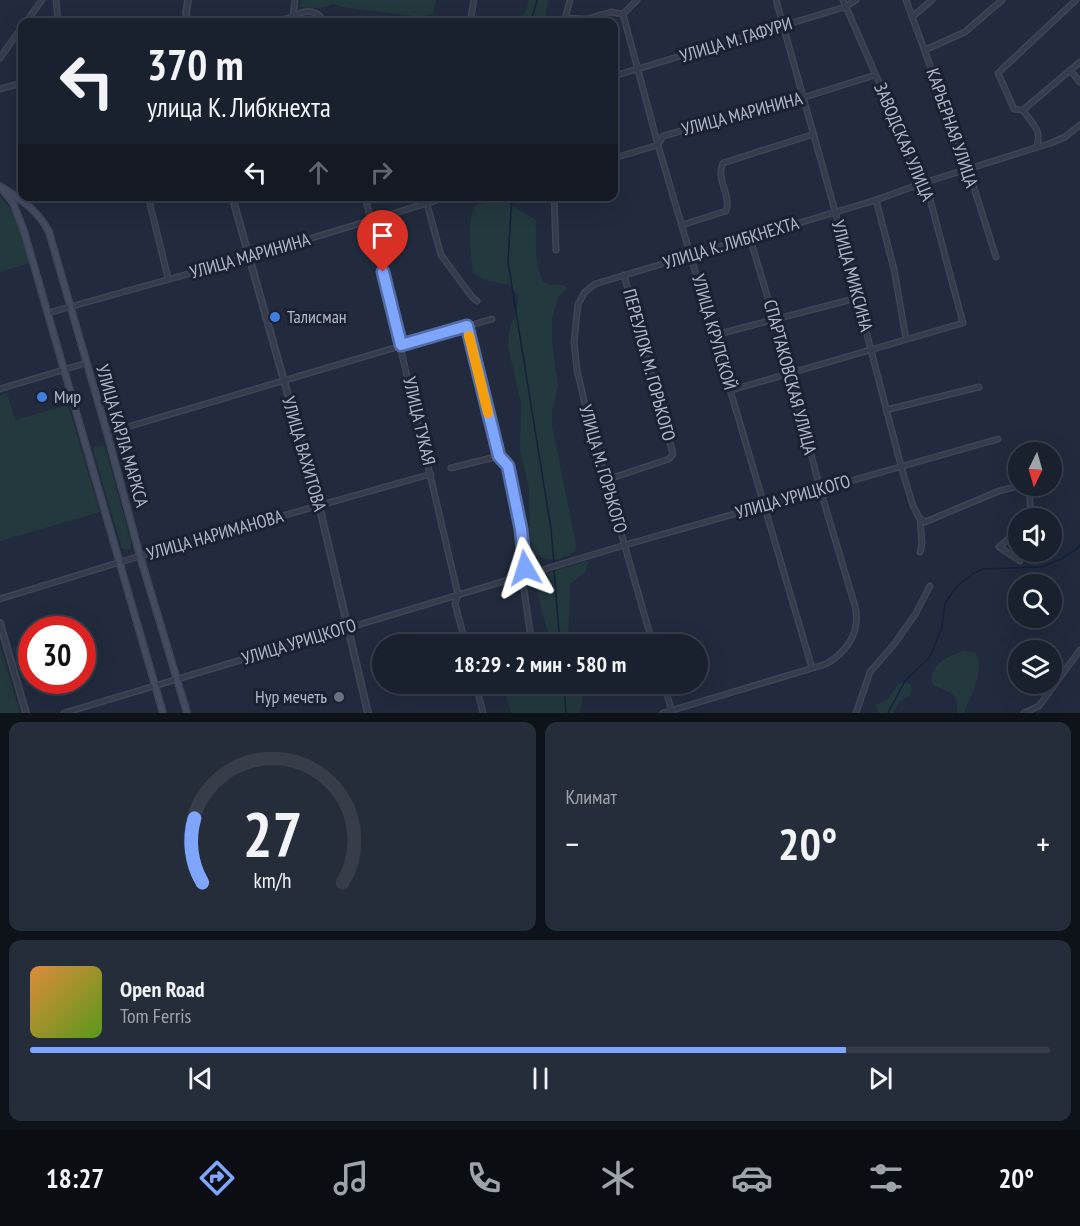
<!DOCTYPE html>
<html lang="ru">
<meta charset="utf-8">
<style>
:root{--surface:#19202e;--page:#262d3a;--text:#f1f3f6;--muted:#9fa3aa;--line:#373e4a;--accent:#7fa6ff}
body{margin:0;font-family:"PT Sans Narrow",sans-serif;background:var(--page);color:var(--text);height:100vh;display:flex;flex-direction:column;font-size:22px;white-space:nowrap}
*{box-sizing:border-box;margin:0}
p{font-size:20px;color:var(--muted)}
.icon{flex:none;width:33px;height:33px;fill:none;stroke:currentColor;stroke-width:2;stroke-linecap:round;stroke-linejoin:round}
.map{position:relative;height:713px;overflow:hidden}
.panel{display:flex;flex-direction:column;gap:9px;padding:9px;background:#0e1219;flex:1}
.panel>*{flex:none}
.hud{position:absolute;left:18px;top:18px;width:600px;height:183px;border-radius:12px;box-shadow:0 6px 24px #0002,0 0 0 2px var(--line);background:#19202e;color:var(--text);overflow:hidden}
.needle{width:39px;rotate:185deg}
.tools{position:absolute;left:1008px;top:442px;display:grid;gap:12px}
.tools a{display:grid;place-items:center;width:54px;height:54px;border-radius:50%;background:var(--surface);box-shadow:0 6px 24px #0002,0 0 0 2px var(--line);font-size:30px}
.speed{position:absolute;left:18px;top:616px;display:flex;gap:12px;font-size:30px;font-weight:700;text-align:center}
.speed>*{display:grid;place-content:center;width:78px;height:78px;border-radius:50%;background:var(--surface);box-shadow:0 6px 24px #0002,0 0 0 2px var(--line);line-height:1}
.speed .limit{border:9px solid #d22;background:#fff;color:#111}
.pin{position:absolute;display:grid;place-items:center;width:51px;height:51px;color:#fff;margin:-62px -26px;border-radius:50% 50% 50% 0;rotate:-45deg;box-shadow:0 0 6px #0007}
.pin .icon{rotate:45deg}
.me{position:absolute;width:66px;margin:-33px;rotate:354deg;stroke-linejoin:round;filter:drop-shadow(0 0 4px #0008)}
.turn{display:flex;align-items:center;gap:21px;height:126px;padding:0 30px;font-size:27px}
.turn .icon{width:78px;height:78px;stroke-width:2.5}
.turn b{display:block;font-size:42px;line-height:51px}
.lanes{display:flex;align-items:center;height:57px;padding:0 30px;background:#0003;justify-content:center;gap:30px;direction:ltr}
.lanes .off{opacity:.35}
.big{font-size:45px;font-weight:600;line-height:1.1}
.panel .widget{flex:1;display:flex;flex-direction:column;justify-content:center;gap:9px;min-width:0;padding:0 21px;border-radius:12px;background:var(--page)}
.panel .dial{align-items:center;gap:0}
.dial svg{height:156px;overflow:visible;fill:none;stroke:var(--line);stroke-width:7;stroke-linecap:round;text-anchor:middle}
.dial text{fill:var(--text);stroke:none}
.song{display:flex;align-items:center;gap:18px}
.cover{width:72px;height:72px;border-radius:9px;background:linear-gradient(135deg,hsl(30 70% 55%),hsl(90 70% 35%))}
.played{height:6px;border-radius:3px;background:linear-gradient(90deg,var(--accent) 80%,var(--line) 80%)}
.keys{display:flex;justify-content:space-around;direction:ltr}
.heat{display:flex;justify-content:space-between;align-items:center;font-size:33px;direction:ltr}
.panel .tiles{flex:1;display:grid;gap:9px;grid-template-columns:1fr 1fr}
.widget:last-child{grid-column:span 2}
.trip{position:absolute;left:372px;top:634px;width:336px;height:60px;border-radius:30px;background:var(--surface);box-shadow:0 6px 24px #0002,0 0 0 2px var(--line);font-weight:600;line-height:60px;text-align:center}
.tabs{display:flex;height:96px;justify-content:space-around;align-items:center;background:#0a0d12;color:var(--muted)}
.tabs .icon{width:42px;height:42px}
.tabs .active{color:var(--accent)}
.tabs b{font-size:27px;color:var(--text)}
.map>svg:first-child{display:block}
.green{fill:#23393e}
.lines{fill:none;stroke-linecap:round;stroke-linejoin:round}
.stream{stroke:#14213c;stroke-width:1.5}
.minor-casing{stroke:#3e4656;stroke-width:7}
.tertiary-casing{stroke:#3e4656;stroke-width:8}
.secondary-casing{stroke:#3e4656;stroke-width:8}
.minor{stroke:#353d4d;stroke-width:4}
.tertiary{stroke:#353d4d;stroke-width:4.5}
.secondary{stroke:#434b61;stroke-width:5}
.route-casing{stroke:#536ca6;stroke-width:15}
.route{stroke:#7fa6ff;stroke-width:10}
.slow{stroke:#f59e0b;stroke-width:10}
.shop-dot{fill:#3f7fe0;stroke:#1a2232;stroke-width:2}
.worship-dot{fill:#6b7280;stroke:#1a2232;stroke-width:2}
.labels{text-anchor:middle;stroke-width:6;stroke-linejoin:round;paint-order:stroke}
.street-label{font-size:18px;fill:#b0b8c9;stroke:#1a2232}
.poi-label{font-size:18px;fill:#b0b8c9;stroke:#1a2232;text-anchor:start}
</style>
<div class="map">
<svg width="1080" height="713" viewBox="0 0 1080 713">
<rect width="100%" height="100%" fill="#212b3d"/>
<g class="green">
<path d="M301,0H436L433,13L422,17L341,7L334,4L321,8L300,7Z"/>
<path d="M528,0H548L545,22H517L527,9Z"/>
<path d="M0,196L18,219L30,263L0,272Z"/>
<path d="M496,202L509,204L536,220C536,235 534,271 544,282C549,286 557,285 563,285L567,288L558,297L552,318V342L558,386L552,411V424L576,545L575,551C560,561 549,562 533,554L530,548L529,489L520,450L521,403L508,347L509,332L517,307L518,295L509,285L484,280L473,273C471,252 465,224 476,205Z"/>
<path d="M7,393L15,420L68,405L100,512L0,541V395Z"/>
<path d="M103,445L106,450L131,542V548L128,550L122,548L94,454V447Z"/>
<path d="M588,561L586,571L570,584L568,645H551L535,584L530,578Z"/>
<path d="M0,645L20,713H0Z"/>
<path d="M963,651L975,652C986,669 971,696 964,713H958L956,698L951,693L933,685C926,665 948,657 963,651Z"/>
<path d="M904,682L910,684L912,689L910,695L900,701L893,713H879L875,705L887,700L898,684Z"/>
<path d="M515,684H580C584,694 583,703 579,713H511L506,693Z"/>
</g>
<g class="lines">
<g class="stream">
<path d="M531,22L537,0"/>
<path d="M512,196L508,262L551,529L554,564"/>
<path d="M554,569L560,645"/>
<path d="M564,684L566,713"/>
<path d="M888,713L905,681L930,657L942,627L945,603L957,586L974,573L983,569L1041,567L1061,559L1078,548L1080,544"/>
</g>
<defs>
<g id="minor">
<path d="M56,0L58,22"/>
<path d="M637,0L623,14L658,145L812,668"/>
<path d="M776,0L835,211L901,466L913,506L920,519L922,544L920,552"/>
<path d="M906,0L968,169L996,257"/>
<path d="M293,16L295,0"/>
<path d="M912,17L932,0"/>
<path d="M566,18L587,19L611,12L623,14"/>
<path d="M26,22L42,0"/>
<path d="M269,22C276,21 286,20 293,16C302,12 311,8 320,16L321,22"/>
<path d="M470,22L474,0"/>
<path d="M564,22L570,0"/>
<path d="M925,50L965,32L1002,0"/>
<path d="M0,58L22,27"/>
<path d="M1070,70L1080,82"/>
<path d="M614,76L845,7L856,0"/>
<path d="M0,89L22,83"/>
<path d="M1023,110L1014,109L998,73L1076,0"/>
<path d="M1023,110L1080,62"/>
<path d="M1023,110C1031,123 1044,131 1036,147"/>
<path d="M614,158L658,145L663,136L805,97L875,75"/>
<path d="M148,196L168,278"/>
<path d="M365,196L456,586L458,595L455,604L466,645"/>
<path d="M554,196L556,250"/>
<path d="M876,200L894,269L906,339"/>
<path d="M427,204L441,255L472,297L477,301"/>
<path d="M682,225L726,211C732,195 715,179 723,163L814,134"/>
<path d="M48,313L249,257L451,196"/>
<path d="M467,326L499,456L508,466L521,529L525,568L522,576L532,645"/>
<path d="M715,335L857,298"/>
<path d="M0,389L86,363"/>
<path d="M732,390L963,323L927,188L923,183L843,0"/>
<path d="M886,410L979,387"/>
<path d="M107,433L492,319"/>
<path d="M451,468L499,456"/>
<path d="M606,480L669,459L673,454L624,275"/>
<path d="M1029,486L1031,519"/>
<path d="M920,519L925,522L999,491L1019,486"/>
<path d="M1018,531L999,547L1020,561"/>
<path d="M0,599L140,556L431,474"/>
<path d="M653,645L588,417L577,370L574,342L578,304L585,292L595,284L876,200L923,183L1051,143L1065,137L1080,125"/>
<path d="M476,684L483,713"/>
<path d="M664,684L672,712"/>
<path d="M64,713L625,545L998,439"/>
<path d="M663,713L826,664C847,652 861,632 855,606L820,489L790,372L750,238"/>
<path d="M856,713L870,672L895,643L916,613L930,586"/>
<path d="M1024,713L1039,706L1080,650"/>
</g>
<g id="tertiary">
<path d="M187,22L186,13L188,0"/>
<path d="M232,196L319,505L368,713"/>
<path d="M0,623L26,713"/>
</g>
<g id="secondary">
<path d="M0,186C20,199 38,210 49,232L107,433L140,556L187,713"/>
<path d="M1,188L13,203L24,231L163,713"/>
</g>
</defs>
<use href="#minor" class="minor-casing"/>
<use href="#tertiary" class="tertiary-casing"/>
<use href="#secondary" class="secondary-casing"/>
<use href="#minor" class="minor"/>
<use href="#tertiary" class="tertiary"/>
<use href="#secondary" class="secondary"/>
</g>
<g class="lines">
<defs>
<path id="route" d="M383,272L401,345L467,326L499,456L508,466L521,529L525,568"/>
</defs>
<use href="#route" class="route-casing"/>
<use href="#route" class="route"/>
<path class="slow" d="M469,336L488,413"/>
</g>
<g class="shop-dot">
<circle cx="275" cy="317" r="6"/>
<circle cx="42" cy="397" r="6"/>
</g>
<circle class="worship-dot" cx="339" cy="697" r="6"/>
<g class="labels">
<g class="street-label">
<text transform="translate(736 40) rotate(-17)" y="6">УЛИЦА М. ГАФУРИ</text>
<text transform="translate(742 114) rotate(-15)" y="6">УЛИЦА МАРИНИНА</text>
<text transform="translate(952 128) rotate(71)" y="6">КАРЬЕРНАЯ УЛИЦА</text>
<text transform="translate(904 142) rotate(67)" y="6">ЗАВОДСКАЯ УЛИЦА</text>
<text transform="translate(731 243) rotate(-17)" y="6">УЛИЦА К. ЛИБКНЕХТА</text>
<text transform="translate(250 256) rotate(-16)" y="6">УЛИЦА МАРИНИНА</text>
<text transform="translate(852 276) rotate(75)" y="6">УЛИЦА МИКСИНА</text>
<text transform="translate(714 332) rotate(74)" y="6">УЛИЦА КРУПСКОЙ</text>
<text transform="translate(649 365) rotate(75)" y="6">ПЕРЕУЛОК М. ГОРЬКОГО</text>
<text transform="translate(790 377) rotate(75)" y="6">СПАРТАКОВСКАЯ УЛИЦА</text>
<text transform="translate(419 421) rotate(77)" y="6">УЛИЦА ТУКАЯ</text>
<text transform="translate(122 436) rotate(74)" y="6">УЛИЦА КАРЛА МАРКСА</text>
<text transform="translate(304 454) rotate(74)" y="6">УЛИЦА ВАХИТОВА</text>
<text transform="translate(603 469) rotate(74)" y="6">УЛИЦА М. ГОРЬКОГО</text>
<text transform="translate(793 497) rotate(-16)" y="6">УЛИЦА УРИЦКОГО</text>
<text transform="translate(215 535) rotate(-16)" y="6">УЛИЦА НАРИМАНОВА</text>
<text transform="translate(299 642) rotate(-17)" y="6">УЛИЦА УРИЦКОГО</text>
</g>
<g class="poi-label">
<text x="287" y="323">Талисман</text>
<text x="54" y="403">Мир</text>
<text x="327" y="703" text-anchor="end">Нур мечеть</text>
</g>
</g>
</svg>
<div class="tools">
<a><svg class="needle" viewBox="-14 -14 28 28"><path d="M0-13l5 13h-10z" fill="#e53935"/><path d="M0 13l5-13h-10z" fill="#9fa3aa"/></svg></a>
<a><svg class="icon" aria-label="sound" viewBox="0 0 24 24"><path d="M4 9h4l5-4v14l-5-4H4zM17 9q2 3 0 6"/></svg></a>
<a><svg class="icon" aria-label="search" viewBox="0 0 24 24"><circle cx="10" cy="10" r="6"/><path d="M15 15l6 6"/></svg></a>
<a><svg class="icon" aria-label="layers" viewBox="0 0 24 24"><path d="M12 4l9 5-9 5-9-5zM3 14l9 5 9-5"/></svg></a>
</div>
<div class="speed"><div class="limit">30</div></div>
<div class="pin" style="left:383px;top:272px;background:#d93025"><svg class="icon" aria-label="arrive" viewBox="0 0 24 24"><path d="M6 21V4h12l-3 4 3 4H6"/></svg></div>
<svg class="me" style="left:525px;top:568px" viewBox="-20 -20 40 40"><path d="M0-17L14 15 0 8-14 15z" fill="#7fa6ff" stroke="#fff" stroke-width="4"/></svg>
<div class="trip">18:29 · 2 мин · 580 m</div>
<div class="hud">
<div class="turn"><svg class="icon" aria-label="left" viewBox="0 0 24 24"><path d="M17 20v-9H6M10 6l-5 5 5 5"/></svg><div><b>370 m</b>улица К. Либкнехта</div></div>
<div class="lanes"><svg class="icon" aria-label="left" viewBox="0 0 24 24"><path d="M17 20v-9H6M10 6l-5 5 5 5"/></svg><svg class="icon off" aria-label="ahead" viewBox="0 0 24 24"><path d="M12 20V5M6 11l6-6 6 6"/></svg><svg class="icon off" aria-label="right" viewBox="0 0 24 24"><path d="M7 20v-9h11M14 6l5 5-5 5"/></svg></div>
</div>
</div>
<section class="panel">
<div class="tiles">
<div class="widget dial"><svg viewBox="0 0 100 80">
<path d="M14 69A42 42 0 1 1 86 69"/>
<path d="M14 69A42 42 0 0 1 10 36" stroke="#7fa6ff"/>
<text x="50" y="56" font-size="32" font-weight="700">27</text>
<text x="50" y="72" font-size="11">km/h</text>
</svg></div>
<div class="widget"><p>Климат</p>
<div class="heat"><a>−</a><b class="big">20°</b><a>+</a></div>
</div>
<div class="widget">
<div class="song"><i class="cover"></i><div><b>Open Road</b><p>Tom Ferris</p></div></div>
<div class="played"></div>
<div class="keys"><svg class="icon" aria-label="previous" viewBox="0 0 24 24"><path d="M18 5L8 12l10 7zM5 5v14"/></svg><svg class="icon" aria-label="pause" viewBox="0 0 24 24"><path d="M8 5v14M16 5v14"/></svg><svg class="icon" aria-label="next" viewBox="0 0 24 24"><path d="M6 5l10 7-10 7zM19 5v14"/></svg></div>
</div>
</div>
</section>
<nav class="tabs">
<b>18:27</b>
<svg class="icon active" aria-label="directions" viewBox="0 0 24 24"><path d="M12 3l9 9-9 9-9-9zM9 14v-3h6M13 9l2 2-2 2"/></svg>
<svg class="icon" aria-label="music" viewBox="0 0 24 24"><path d="M9 18V5l10-2v13"/><circle cx="6" cy="18" r="3"/><circle cx="16" cy="16" r="3"/></svg>
<svg class="icon" aria-label="phone" viewBox="0 0 24 24"><path d="M5 4h4l2 5-3 2q2 4 5 5l2-3 5 2v4C11 20 4 13 5 4z"/></svg>
<svg class="icon" aria-label="climate" viewBox="0 0 24 24"><path d="M12 3v18M4 7l16 10M4 17L20 7"/></svg>
<svg class="icon" aria-label="car" viewBox="0 0 24 24"><path d="M5 17H2v-5l4-1 3-4h7l3 4 3 1v5h-3M9 17h6M6 11h13"/><circle cx="7" cy="17" r="2"/><circle cx="17" cy="17" r="2"/></svg>
<svg class="icon" aria-label="filters" viewBox="0 0 24 24"><path d="M4 7h16M4 17h16"/><circle cx="9" cy="7" r="2"/><circle cx="15" cy="17" r="2"/></svg>
<b>20°</b>
</nav>
